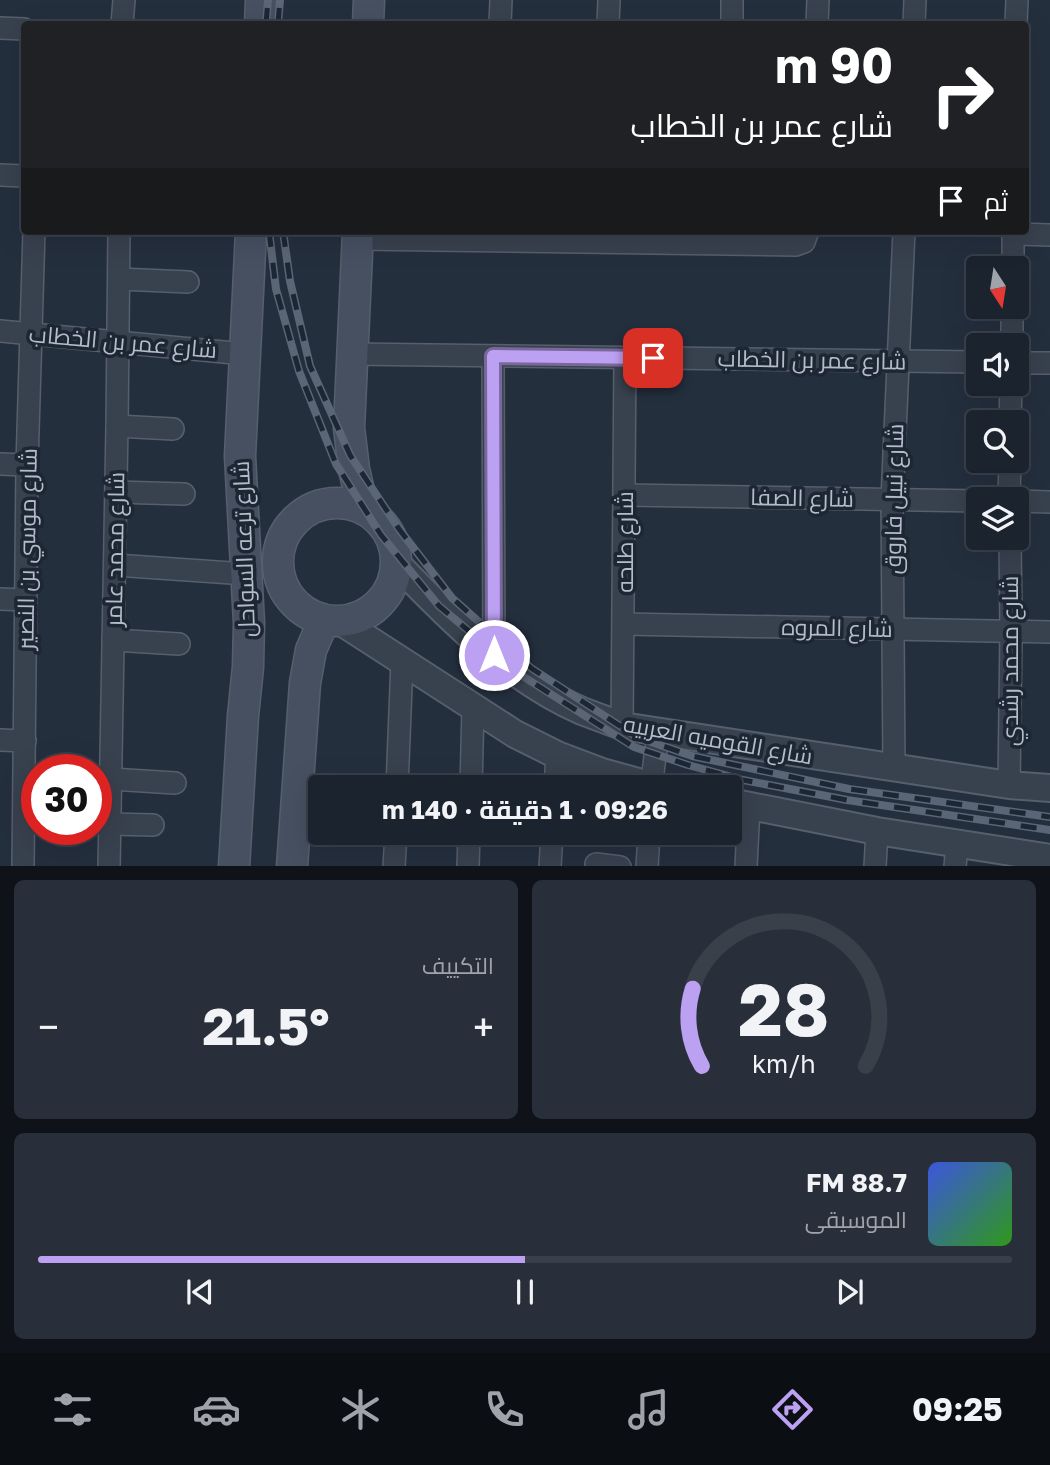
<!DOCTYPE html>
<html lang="ar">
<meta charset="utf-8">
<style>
:root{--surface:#1b232e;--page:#282f3a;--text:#f1f3f6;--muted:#a0a4aa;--line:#39404a;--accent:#bca0f2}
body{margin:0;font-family:"Golos Text",Cairo,sans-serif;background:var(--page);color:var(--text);direction:rtl;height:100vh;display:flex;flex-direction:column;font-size:26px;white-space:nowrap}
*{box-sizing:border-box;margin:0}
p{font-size:23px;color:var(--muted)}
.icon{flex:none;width:38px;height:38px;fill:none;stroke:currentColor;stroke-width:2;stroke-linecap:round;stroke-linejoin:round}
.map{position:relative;height:866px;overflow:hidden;direction:ltr}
.sheet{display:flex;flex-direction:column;gap:14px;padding:14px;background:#0f1319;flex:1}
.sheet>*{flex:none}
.top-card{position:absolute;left:21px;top:21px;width:1008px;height:214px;border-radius:7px;box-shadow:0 7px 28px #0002,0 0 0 2px var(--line);direction:rtl;background:#202124;color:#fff;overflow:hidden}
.needle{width:46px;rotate:168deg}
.controls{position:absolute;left:966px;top:256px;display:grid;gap:14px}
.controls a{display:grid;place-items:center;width:63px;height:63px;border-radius:7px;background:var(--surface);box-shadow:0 7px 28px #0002,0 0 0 2px var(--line);font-size:35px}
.speed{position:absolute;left:21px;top:754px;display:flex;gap:14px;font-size:35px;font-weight:700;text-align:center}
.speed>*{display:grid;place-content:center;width:91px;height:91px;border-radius:50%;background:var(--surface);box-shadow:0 7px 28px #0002,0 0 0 2px var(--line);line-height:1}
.speed .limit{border:10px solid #d22;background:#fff;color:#111}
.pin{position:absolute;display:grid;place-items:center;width:60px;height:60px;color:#fff;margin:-30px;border-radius:14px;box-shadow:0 4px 10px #0006}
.me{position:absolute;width:77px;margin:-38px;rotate:0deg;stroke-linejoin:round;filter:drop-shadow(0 0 5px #0008)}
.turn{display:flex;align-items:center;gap:24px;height:147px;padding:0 21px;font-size:32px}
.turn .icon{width:91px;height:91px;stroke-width:2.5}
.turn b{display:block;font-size:49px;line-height:60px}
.then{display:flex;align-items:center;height:66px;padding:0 21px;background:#0003;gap:14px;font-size:26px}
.big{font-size:52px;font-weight:700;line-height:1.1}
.sheet .tile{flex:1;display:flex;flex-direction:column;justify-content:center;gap:10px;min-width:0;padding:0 24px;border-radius:10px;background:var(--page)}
.sheet .dial{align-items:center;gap:0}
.dial svg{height:182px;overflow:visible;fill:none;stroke:var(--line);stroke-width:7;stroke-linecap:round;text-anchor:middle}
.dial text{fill:var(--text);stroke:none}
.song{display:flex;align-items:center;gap:21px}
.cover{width:84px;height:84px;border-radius:10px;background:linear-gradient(135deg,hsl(230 70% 55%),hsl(110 70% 35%))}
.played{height:7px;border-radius:4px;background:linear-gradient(90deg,var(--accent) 50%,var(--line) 50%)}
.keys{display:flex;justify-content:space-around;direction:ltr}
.heat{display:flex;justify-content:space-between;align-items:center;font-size:38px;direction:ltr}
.sheet .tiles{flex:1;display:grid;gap:14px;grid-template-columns:1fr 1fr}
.tile:last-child{grid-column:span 2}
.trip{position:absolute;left:308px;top:775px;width:434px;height:70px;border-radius:7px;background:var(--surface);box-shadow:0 7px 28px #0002,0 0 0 2px var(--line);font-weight:700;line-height:70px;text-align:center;direction:rtl}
.tab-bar{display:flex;height:112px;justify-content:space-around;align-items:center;background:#0b0e12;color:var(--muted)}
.tab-bar .icon{width:49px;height:49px}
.tab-bar .selected{color:var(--accent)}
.tab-bar b{font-size:32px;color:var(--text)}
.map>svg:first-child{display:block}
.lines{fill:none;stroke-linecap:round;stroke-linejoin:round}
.minor-casing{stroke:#565f6c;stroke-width:24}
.tertiary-casing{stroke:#565f6c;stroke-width:30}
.secondary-casing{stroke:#565f6c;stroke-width:33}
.minor{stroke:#38414e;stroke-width:21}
.tertiary{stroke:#38414e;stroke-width:26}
.secondary{stroke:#465061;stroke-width:30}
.rail-casing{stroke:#5a6575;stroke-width:8}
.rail{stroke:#1d2633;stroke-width:5;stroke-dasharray:16;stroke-linecap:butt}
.route-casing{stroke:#7a689d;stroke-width:18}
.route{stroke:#bca0f2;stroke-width:12}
.labels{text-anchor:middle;stroke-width:7;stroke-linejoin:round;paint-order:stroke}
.street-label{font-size:23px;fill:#b4bcc9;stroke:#1d2633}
</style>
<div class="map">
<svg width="1050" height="867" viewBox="0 0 1050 867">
<rect width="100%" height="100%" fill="#242f3e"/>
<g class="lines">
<defs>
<g id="minor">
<path d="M122,24L124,0"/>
<path d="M500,24L501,0"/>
<path d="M608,24L609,0"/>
<path d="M732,24V0"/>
<path d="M817,24L818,0"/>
<path d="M914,24L915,0"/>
<path d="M1016,24L1017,0"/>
<path d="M0,28L24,29"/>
<path d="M0,175L24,176"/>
<path d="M1013,234L1050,235"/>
<path d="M357,239L796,245L804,242L808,231"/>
<path d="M1013,268V231"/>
<path d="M119,279L188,282"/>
<path d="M0,331L245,354"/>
<path d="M1012,345V306"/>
<path d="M351,354L978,362"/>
<path d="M493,356L494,655"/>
<path d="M1017,363H1050"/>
<path d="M1010,422L1011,383"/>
<path d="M117,426L173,429"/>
<path d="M0,464L27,465"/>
<path d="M116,492L184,494"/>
<path d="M625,495L978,501"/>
<path d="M1009,499L1010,460"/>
<path d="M1017,501L1050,502"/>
<path d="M115,565L246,574"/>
<path d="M0,599L26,600"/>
<path d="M624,624L1050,632"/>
<path d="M113,640L179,644"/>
<path d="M622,726L625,358"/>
<path d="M0,740L25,741"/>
<path d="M894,768L892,499L904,231"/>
<path d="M111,779L175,783"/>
<path d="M1009,785L1011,631L1010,537"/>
<path d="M397,788L402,661"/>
<path d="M471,788L473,707"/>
<path d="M555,788L557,755"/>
<path d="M651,788L658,733"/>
<path d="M110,824L153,825"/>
<path d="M596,864L620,867"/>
<path d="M23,867L27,465L34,231"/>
<path d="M109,867L117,426L119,231"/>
<path d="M394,867L396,833"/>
<path d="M468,867L469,833"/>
<path d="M550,867L552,833"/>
<path d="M647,867L649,833"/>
<path d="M746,867L749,806"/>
<path d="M875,867L877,831"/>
<path d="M955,867L957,843"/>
</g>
<g id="tertiary">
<path d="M396,563C450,619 509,679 582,711C595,716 609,721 622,726L1009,785L1050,788"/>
<path d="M340,621L515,734L557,755L602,772L660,788"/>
<path d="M730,802L877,831L1050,858"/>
</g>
<g id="secondary">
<path d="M260,24L261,0"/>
<path d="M368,24L369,0"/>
<path d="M358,231L349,428L354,469L363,509"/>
<circle cx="337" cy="562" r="59"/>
<path d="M234,867L243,716L248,667L249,623L240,456L251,231"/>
<path d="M292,867L305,683L311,650L324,620"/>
</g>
</defs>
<use href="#minor" class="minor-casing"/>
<use href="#tertiary" class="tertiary-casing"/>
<use href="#secondary" class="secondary-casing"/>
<use href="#minor" class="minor"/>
<use href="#tertiary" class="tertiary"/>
<use href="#secondary" class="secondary"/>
<defs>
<g id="rail">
<path d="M266,24L268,0"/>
<path d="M278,24L280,0"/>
<path d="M269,231L276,289L299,371L336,464L381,535L439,606L524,677L634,747L688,765L743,780L847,800L1050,830"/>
<path d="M283,231L290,281L310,366L350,455L399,529L452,598L531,668L637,737L692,756L849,789L1050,817"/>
</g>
</defs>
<use href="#rail" class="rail-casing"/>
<use href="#rail" class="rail"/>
</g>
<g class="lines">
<defs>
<path id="route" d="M494,655L493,356L653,358"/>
</defs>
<use href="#route" class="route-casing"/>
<use href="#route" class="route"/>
</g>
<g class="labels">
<g class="street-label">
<text transform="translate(123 342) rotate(5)" y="8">شارع عمر بن الخطاب</text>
<text transform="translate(812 360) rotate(1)" y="8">شارع عمر بن الخطاب</text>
<text transform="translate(802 498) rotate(1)" y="8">شارع الصفا</text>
<text transform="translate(894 499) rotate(-89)" y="8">شارع نبيل فاروق</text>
<text transform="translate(625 542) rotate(-90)" y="8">شارع طلحه</text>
<text transform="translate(27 549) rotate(-89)" y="8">شارع موسي بن النصير</text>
<text transform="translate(115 549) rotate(-89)" y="8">شارع محمد عامر</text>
<text transform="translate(244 549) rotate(-92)" y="8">شارع ترعه السواحل</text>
<text transform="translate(837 628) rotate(1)" y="8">شارع المروه</text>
<text transform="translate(1010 661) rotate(-90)" y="8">شارع محمد رشدي</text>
<text transform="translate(718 740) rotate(10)" y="8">شارع القوميه العربيه</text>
</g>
</g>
</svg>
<div class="controls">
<a><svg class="needle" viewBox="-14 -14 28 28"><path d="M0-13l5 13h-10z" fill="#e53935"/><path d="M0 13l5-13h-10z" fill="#a0a4aa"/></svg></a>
<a><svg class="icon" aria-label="sound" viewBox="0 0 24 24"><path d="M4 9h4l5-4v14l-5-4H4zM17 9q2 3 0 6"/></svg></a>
<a><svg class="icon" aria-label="search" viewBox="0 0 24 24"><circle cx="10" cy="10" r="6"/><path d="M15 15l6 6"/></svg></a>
<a><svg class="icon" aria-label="layers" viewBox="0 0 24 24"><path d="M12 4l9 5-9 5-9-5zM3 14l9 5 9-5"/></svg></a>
</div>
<div class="speed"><div class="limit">30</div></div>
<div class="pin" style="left:653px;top:358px;background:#d93025"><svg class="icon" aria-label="arrive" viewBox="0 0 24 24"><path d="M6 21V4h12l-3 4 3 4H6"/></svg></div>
<svg class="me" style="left:494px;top:655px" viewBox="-20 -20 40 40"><circle r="17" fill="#bca0f2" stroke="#fff" stroke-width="3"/><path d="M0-11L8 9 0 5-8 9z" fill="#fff"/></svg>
<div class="trip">09:26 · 1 دقيقة · 140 m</div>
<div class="top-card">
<div class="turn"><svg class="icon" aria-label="right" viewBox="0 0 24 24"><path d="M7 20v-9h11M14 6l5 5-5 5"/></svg><div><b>90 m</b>شارع عمر بن الخطاب</div></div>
<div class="then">ثم<svg class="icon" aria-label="arrive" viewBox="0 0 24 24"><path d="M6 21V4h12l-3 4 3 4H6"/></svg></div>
</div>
</div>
<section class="sheet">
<div class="tiles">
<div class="tile dial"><svg viewBox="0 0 100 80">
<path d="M14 69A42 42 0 1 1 86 69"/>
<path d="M14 69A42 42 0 0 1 10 35" stroke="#bca0f2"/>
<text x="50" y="56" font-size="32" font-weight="700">28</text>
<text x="50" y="72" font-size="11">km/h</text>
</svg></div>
<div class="tile"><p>التكييف</p>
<div class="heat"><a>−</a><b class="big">21.5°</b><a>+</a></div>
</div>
<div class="tile">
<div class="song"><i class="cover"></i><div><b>88.7 FM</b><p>الموسيقى</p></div></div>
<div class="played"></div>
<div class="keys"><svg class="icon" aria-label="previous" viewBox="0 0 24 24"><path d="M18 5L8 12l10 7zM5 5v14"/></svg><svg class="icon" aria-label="pause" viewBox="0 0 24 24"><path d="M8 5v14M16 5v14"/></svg><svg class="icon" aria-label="next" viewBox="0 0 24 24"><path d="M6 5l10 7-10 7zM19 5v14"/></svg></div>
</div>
</div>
</section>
<nav class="tab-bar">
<b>09:25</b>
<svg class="icon selected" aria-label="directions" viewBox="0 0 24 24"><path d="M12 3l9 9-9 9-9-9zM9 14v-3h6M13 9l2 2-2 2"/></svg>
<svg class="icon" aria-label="music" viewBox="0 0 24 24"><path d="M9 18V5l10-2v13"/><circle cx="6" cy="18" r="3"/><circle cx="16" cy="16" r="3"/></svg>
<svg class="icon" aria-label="phone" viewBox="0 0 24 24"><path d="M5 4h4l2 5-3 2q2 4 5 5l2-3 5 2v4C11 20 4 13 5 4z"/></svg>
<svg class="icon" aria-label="climate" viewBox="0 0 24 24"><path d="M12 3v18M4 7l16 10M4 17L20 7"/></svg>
<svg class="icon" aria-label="car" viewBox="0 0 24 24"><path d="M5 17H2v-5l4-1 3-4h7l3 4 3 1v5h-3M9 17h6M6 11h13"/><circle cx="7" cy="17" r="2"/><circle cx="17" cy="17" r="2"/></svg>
<svg class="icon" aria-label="filters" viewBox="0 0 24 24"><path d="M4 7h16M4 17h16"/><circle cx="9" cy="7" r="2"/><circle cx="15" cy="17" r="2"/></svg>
</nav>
